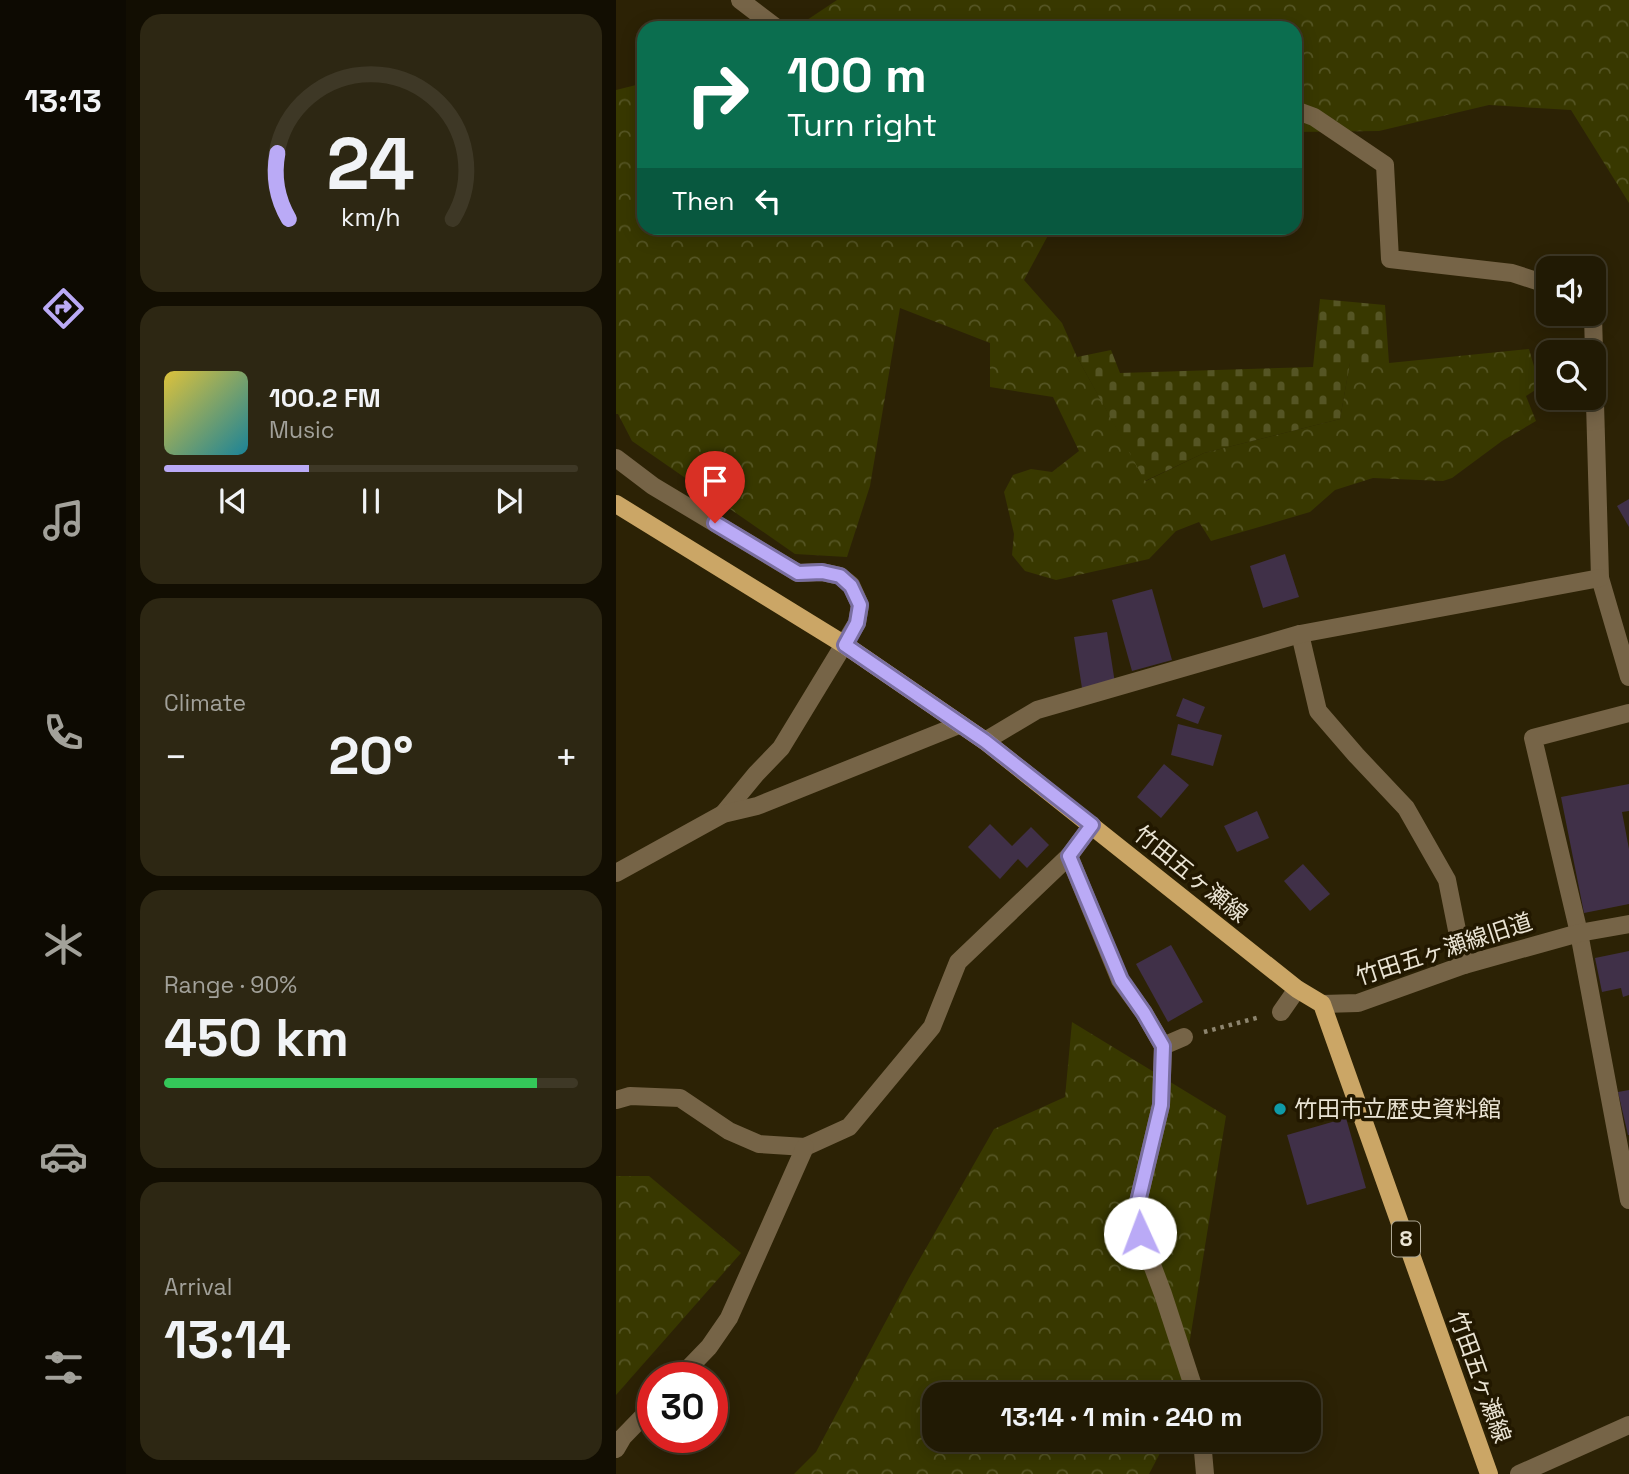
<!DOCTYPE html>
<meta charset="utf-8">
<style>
:root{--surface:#211a04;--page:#2d2713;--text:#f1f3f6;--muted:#a2a19a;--line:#3e3826;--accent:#baaaf6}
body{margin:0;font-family:"Space Grotesk","Noto Sans JP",sans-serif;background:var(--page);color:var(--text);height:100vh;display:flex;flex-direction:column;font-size:26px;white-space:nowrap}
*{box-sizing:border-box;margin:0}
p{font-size:23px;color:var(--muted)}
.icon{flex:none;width:38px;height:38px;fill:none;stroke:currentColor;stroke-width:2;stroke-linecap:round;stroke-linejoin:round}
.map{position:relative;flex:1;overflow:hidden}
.panel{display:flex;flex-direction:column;gap:14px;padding:14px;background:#120e02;width:490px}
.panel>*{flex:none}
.guide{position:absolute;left:21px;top:21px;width:665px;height:214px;border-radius:21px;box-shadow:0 4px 18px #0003,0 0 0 2px var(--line);background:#0b6e4f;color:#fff;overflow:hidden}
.controls{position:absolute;left:920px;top:256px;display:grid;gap:14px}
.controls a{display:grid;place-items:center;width:70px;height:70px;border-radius:14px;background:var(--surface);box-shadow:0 4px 18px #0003,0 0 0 2px var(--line);font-size:35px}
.speed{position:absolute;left:21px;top:1362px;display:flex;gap:14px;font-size:35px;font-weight:700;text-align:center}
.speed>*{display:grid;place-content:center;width:91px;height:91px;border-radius:50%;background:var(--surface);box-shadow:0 4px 18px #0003,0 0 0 2px var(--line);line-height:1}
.speed .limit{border:10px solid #d22;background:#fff;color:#111}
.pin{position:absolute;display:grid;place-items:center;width:60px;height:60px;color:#fff;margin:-72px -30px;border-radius:50% 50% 50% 0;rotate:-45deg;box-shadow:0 0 7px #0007}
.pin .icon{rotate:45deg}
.me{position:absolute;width:77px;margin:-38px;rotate:358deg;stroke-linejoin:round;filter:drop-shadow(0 0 5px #0008)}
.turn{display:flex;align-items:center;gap:24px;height:147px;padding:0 35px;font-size:32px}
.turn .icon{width:91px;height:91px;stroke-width:2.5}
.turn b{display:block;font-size:49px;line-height:60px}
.then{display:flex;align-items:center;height:66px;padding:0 35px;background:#0003;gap:14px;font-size:26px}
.big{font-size:52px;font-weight:700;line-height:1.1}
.panel .tile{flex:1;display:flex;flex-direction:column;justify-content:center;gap:10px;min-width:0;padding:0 24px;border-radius:21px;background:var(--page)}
.panel .dial{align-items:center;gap:0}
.dial svg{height:182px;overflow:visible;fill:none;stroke:var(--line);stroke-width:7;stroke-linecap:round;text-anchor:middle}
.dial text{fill:var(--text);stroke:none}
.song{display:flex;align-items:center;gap:21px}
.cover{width:84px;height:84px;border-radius:10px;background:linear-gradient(135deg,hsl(50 70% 55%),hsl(190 70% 35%))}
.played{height:7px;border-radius:4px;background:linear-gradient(90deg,var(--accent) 35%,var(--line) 35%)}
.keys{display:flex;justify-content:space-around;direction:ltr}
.heat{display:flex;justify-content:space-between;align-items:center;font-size:38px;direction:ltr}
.charge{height:10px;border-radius:5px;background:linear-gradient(90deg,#34c759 90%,var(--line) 0)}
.trip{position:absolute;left:306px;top:1382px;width:399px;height:70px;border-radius:21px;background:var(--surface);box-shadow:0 4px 18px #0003,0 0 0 2px var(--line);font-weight:700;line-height:70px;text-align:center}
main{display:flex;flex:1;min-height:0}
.menu{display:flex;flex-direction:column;width:126px;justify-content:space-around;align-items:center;background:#0d0a02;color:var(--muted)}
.menu .icon{width:49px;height:49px}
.menu .current{color:var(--accent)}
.menu b{font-size:32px;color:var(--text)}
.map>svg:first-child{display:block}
.forest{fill:url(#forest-crowns)}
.cemetery{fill:url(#cemetery-stones)}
.building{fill:#403048}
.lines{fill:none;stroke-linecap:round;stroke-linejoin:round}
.path{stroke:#8d856f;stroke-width:4.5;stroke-dasharray:3.5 5;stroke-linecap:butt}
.minor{stroke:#766447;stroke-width:18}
.tertiary{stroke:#766447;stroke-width:18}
.primary{stroke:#cba666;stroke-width:18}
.route-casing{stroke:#796ea0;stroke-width:18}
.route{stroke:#baaaf6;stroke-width:12}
.culture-dot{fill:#0f9aa8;stroke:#221800;stroke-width:2.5}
.labels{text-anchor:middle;stroke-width:7;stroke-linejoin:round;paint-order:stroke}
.shield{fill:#221800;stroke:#aea794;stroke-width:2}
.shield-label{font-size:21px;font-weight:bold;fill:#eae4d4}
.street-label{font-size:23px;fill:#eae4d4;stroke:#221800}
.poi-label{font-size:23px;fill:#eae4d4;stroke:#221800;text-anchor:start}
</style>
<main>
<nav class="menu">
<b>13:13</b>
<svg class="icon current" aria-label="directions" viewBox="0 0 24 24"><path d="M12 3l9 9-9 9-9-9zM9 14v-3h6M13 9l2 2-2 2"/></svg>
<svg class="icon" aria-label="music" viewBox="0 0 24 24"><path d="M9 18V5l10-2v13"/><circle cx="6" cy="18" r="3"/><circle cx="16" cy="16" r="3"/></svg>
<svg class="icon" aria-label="phone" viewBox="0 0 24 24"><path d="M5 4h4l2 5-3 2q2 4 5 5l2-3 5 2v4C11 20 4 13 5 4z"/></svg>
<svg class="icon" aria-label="climate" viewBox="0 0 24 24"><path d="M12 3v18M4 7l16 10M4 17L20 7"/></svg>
<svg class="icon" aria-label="car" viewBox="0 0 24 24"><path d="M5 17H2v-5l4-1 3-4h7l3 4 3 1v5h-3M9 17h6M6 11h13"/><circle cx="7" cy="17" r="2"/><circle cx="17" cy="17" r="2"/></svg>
<svg class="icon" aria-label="filters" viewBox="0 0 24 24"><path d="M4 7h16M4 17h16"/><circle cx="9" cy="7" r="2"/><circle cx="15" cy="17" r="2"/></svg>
</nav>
<section class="panel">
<div class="tile dial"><svg viewBox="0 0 100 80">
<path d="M14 69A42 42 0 1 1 86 69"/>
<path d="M14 69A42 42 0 0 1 9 40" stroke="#baaaf6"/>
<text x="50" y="56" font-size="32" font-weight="700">24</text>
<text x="50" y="72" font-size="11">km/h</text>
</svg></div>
<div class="tile">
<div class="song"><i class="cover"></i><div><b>100.2 FM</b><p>Music</p></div></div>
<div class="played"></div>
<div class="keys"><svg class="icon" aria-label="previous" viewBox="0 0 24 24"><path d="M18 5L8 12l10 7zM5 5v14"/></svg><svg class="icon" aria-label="pause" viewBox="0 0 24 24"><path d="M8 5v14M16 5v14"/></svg><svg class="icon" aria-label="next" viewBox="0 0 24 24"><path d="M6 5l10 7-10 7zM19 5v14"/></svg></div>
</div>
<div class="tile"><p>Climate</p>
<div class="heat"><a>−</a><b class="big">20°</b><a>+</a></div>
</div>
<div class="tile"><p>Range · 90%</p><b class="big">450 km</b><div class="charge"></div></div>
<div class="tile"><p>Arrival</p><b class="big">13:14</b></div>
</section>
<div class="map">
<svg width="1013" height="1474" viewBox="0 0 1013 1474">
<defs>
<pattern id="forest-crowns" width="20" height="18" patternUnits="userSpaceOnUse" patternTransform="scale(1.75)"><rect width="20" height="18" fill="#383800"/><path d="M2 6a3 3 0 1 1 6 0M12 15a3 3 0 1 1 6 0" fill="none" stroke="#555524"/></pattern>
<pattern id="cemetery-stones" width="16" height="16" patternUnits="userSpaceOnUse" patternTransform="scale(1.75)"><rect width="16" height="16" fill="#383800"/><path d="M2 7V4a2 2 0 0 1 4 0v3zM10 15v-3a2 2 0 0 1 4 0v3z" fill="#555524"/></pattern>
</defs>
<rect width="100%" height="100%" fill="#2c2205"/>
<g class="forest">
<path d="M221,0H1013V203L955,110L873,105L763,131L679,132V28H179Z"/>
<path d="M28,83V228H436L408,280L446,323L461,357L530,481L588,453L724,419L734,362L773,363L913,349L924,387L910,396L920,421L886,441L836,478L827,481L757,478L719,490L694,512L595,541L583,522L560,531L533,559L440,580L409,571L396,555L398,534L388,492L397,475L415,469L436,472L463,451L437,397L374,387V343L284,308L254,486L231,557L179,554L16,441L2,414H0V90Z"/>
<path d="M456,1022L610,1116L565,1395H318V1440H551L533,1474H178L200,1452L293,1278L378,1129L449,1097Z"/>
<path d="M0,1176H33L125,1253L0,1395Z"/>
</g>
<path class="cemetery" d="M704,299L769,305L773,363H734L724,419L588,453L529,481L461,357L495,350L504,373L697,367Z"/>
<g class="building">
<path d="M1013,499V527L1001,506Z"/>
<path d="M669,554L683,597L647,608L634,566Z"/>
<path d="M536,589L556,660L516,671L496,600Z"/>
<path d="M491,632L499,683L466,688L458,637Z"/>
<path d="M567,698L589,707L582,724L560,716Z"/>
<path d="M562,724L606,735L597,766L555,755Z"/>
<path d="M548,764L573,785L545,818L521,797Z"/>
<path d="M1013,784V811L1006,812L1013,849V904L968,913L945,797Z"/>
<path d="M641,811L653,838L621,852L608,826Z"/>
<path d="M374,824L396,846L415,827L433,845L411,868L402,859L384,879L352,847Z"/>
<path d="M687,864L714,894L694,911L668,881Z"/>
<path d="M555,945L587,1002L552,1022L520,964Z"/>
<path d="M1013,951V995L1007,997L1005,988L986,992L979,958Z"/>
<path d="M1013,1090V1135H1012L1002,1092Z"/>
<path d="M730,1118L750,1188L691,1205L671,1135Z"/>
</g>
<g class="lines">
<path class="path" d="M588,1032L644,1017"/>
<g class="minor">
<path d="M124,0L158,26"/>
<path d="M679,110L698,117L769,165L774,259L896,273L933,285"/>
<path d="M974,313L977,316L978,352"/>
<path d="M978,368L984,578L1013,677"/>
<path d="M0,458L37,486L182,573L206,572L224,576L235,585L244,605L241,623L165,748L140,774L107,814"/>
<path d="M684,634L702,711L740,755L790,808L831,880L848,965"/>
<path d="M1013,713L917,738L963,933L1013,1200"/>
<path d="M369,741L421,710L684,634L984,578"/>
<path d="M476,825L453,856L504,980L528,1013L547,1046L545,1105L521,1206L524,1233L547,1294L580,1395"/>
<path d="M0,873L107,814L141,806L343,725"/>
<path d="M665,1012L681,989"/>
<path d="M547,1046L568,1037"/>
<path d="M0,1100L14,1096L64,1098L113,1131L143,1144L189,1147L233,1127L316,1027L342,962L453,856"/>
<path d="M64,1377L93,1347L113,1318L189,1147"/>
<path d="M586,1440L589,1474"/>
<path d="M0,1449L7,1437L37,1406"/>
<path d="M903,1474L1013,1425"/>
</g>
<path class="tertiary" d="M706,1004L742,1003L848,965L963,933L1013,924"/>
<path class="primary" d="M0,504L229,645L369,741L681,989L706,1004L873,1474"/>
</g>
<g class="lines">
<defs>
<path id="route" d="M99,523L182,573L206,572L224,576L235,586L244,605L241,623L229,645L369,741L476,825L453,856L505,980L528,1013L547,1046L545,1105L521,1206L524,1233"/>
</defs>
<use href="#route" class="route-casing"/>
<use href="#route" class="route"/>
</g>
<circle class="culture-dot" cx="664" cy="1109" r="7"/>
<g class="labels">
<rect class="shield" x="776" y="1221.5" width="28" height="35" rx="5"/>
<g class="shield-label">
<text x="790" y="1246">8</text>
</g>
<g class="street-label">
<text transform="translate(575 874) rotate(39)" y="8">竹田五ヶ瀬線</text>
<text transform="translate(828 949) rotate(-18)" y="8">竹田五ヶ瀬線旧道</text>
<text transform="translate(864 1377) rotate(70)" y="8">竹田五ヶ瀬線</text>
</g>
<g class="poi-label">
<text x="678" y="1117">竹田市立歴史資料館</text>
</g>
</g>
</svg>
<div class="controls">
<a><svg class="icon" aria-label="sound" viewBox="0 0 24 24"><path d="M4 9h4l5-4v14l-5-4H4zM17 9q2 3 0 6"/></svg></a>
<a><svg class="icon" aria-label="search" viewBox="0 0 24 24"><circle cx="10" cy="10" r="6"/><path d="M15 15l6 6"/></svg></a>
</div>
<div class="speed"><div class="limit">30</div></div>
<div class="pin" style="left:99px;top:523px;background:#d93025"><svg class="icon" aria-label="arrive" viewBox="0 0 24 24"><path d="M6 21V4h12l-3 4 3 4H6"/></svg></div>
<svg class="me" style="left:524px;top:1233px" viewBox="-20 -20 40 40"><circle r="19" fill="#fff"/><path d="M0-13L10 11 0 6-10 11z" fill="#baaaf6"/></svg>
<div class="trip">13:14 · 1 min · 240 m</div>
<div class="guide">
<div class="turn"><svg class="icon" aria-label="right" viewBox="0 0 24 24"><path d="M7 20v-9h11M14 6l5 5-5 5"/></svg><div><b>100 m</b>Turn right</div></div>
<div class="then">Then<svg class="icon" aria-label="left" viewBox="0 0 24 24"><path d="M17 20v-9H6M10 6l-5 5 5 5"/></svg></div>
</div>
</div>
</main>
